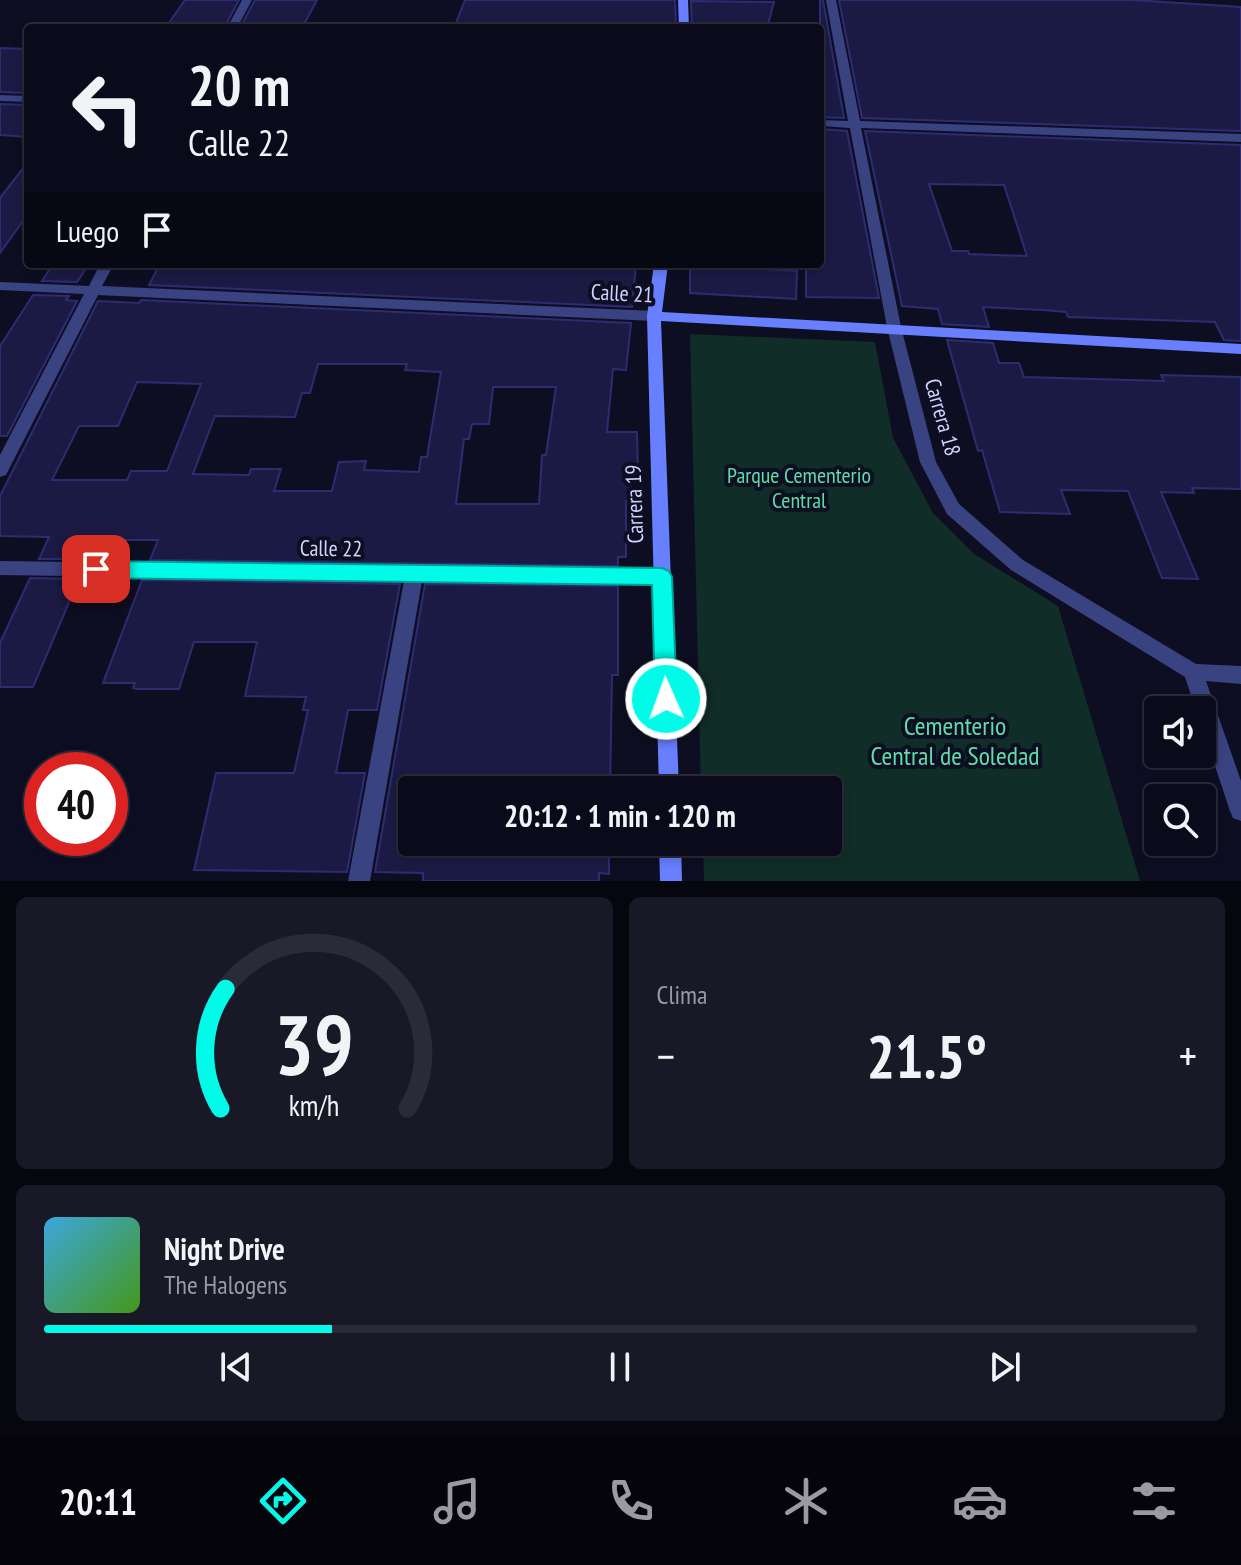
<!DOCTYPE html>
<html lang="es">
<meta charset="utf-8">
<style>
:root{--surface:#0a0a1a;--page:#181827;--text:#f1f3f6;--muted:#999aa2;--line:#2a2b39;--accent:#01fbe8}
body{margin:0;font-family:"PT Sans Narrow",sans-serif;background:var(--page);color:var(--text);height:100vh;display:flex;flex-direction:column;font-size:30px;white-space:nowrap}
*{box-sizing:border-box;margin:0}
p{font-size:26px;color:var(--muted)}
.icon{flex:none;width:44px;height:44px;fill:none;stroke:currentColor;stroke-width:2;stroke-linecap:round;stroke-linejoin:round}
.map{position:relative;height:881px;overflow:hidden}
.sheet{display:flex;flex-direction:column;gap:16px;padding:16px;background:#06060e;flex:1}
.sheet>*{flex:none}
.hud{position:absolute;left:24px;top:24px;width:800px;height:244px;border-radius:8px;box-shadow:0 4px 12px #0003,0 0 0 2px var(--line);background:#0a0a1a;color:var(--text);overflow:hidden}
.controls{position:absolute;left:1144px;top:696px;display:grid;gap:16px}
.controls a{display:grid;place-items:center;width:72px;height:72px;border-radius:8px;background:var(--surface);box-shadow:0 4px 12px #0003,0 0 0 2px var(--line);font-size:40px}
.speed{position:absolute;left:24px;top:752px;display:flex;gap:16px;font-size:40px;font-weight:700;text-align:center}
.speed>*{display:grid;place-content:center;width:104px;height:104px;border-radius:50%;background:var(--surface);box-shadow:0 4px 12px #0003,0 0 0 2px var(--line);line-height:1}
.speed .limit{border:12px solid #d22;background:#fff;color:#111}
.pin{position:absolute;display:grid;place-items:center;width:68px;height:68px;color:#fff;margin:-34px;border-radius:16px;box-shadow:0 4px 12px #0006}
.me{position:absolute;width:88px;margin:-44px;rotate:358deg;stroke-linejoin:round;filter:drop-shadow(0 0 6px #0008)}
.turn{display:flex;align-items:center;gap:28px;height:168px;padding:0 32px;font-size:36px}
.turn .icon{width:104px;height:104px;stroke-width:2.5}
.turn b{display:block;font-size:56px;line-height:68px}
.then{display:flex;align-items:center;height:76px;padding:0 32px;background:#0003;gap:16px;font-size:30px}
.big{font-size:60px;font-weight:700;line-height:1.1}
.sheet .widget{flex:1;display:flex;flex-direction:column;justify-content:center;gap:12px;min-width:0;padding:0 28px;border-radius:12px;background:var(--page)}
.sheet .dial{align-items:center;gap:0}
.dial svg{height:208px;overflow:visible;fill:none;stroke:var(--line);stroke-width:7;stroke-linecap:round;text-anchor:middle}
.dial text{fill:var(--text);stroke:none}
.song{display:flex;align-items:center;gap:24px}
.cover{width:96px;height:96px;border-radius:12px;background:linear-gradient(135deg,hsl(200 70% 55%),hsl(100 70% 35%))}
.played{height:8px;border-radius:4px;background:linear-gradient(90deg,var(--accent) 25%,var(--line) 25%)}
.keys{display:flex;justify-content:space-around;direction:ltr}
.heat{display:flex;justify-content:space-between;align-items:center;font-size:44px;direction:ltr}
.sheet .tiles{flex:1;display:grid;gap:16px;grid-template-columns:1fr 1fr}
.widget:last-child{grid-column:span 2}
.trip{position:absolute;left:398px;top:776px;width:444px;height:80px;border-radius:8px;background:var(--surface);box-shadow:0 4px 12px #0003,0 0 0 2px var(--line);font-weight:700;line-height:80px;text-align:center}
.tab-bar{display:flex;height:128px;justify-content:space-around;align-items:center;background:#04040a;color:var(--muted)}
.tab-bar .icon{width:56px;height:56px}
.tab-bar .active{color:var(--accent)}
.tab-bar b{font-size:36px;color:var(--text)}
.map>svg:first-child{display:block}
.green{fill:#112d27}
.building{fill:#1b1a44;stroke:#2e2c70;stroke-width:2;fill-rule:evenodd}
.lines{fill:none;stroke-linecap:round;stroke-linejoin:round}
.street{fill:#394382;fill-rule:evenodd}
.secondary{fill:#687fff;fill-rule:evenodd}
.route{fill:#01fbe8;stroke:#01a397;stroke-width:2}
.labels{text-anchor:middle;stroke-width:8;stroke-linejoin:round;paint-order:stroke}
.street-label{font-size:22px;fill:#d0d3ff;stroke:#0e0e23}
.park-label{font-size:22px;fill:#5cdfa7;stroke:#0e0e23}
.near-park-label{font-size:26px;fill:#5cdfa7;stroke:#0e0e23}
</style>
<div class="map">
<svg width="1241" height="881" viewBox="0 0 1241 881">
<rect width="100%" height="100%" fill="#0e0e23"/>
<path class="green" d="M690,334L875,342L893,438L933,513L974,554L1058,606L1140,881H704L703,842H828V790H701Z"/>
<g class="building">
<path d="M185,0H239L224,28L166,27Z"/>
<path d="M255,0H317L302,28H240Z"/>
<path d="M465,0H675L676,28H454Z"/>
<path d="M820,0H823L844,118L820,117Z"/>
<path d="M839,0H1134L1241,7V131L862,118Z"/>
<path d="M691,1L774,2L767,28H692Z"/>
<path d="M0,48L28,49V93L0,92Z"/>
<path d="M0,104L28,105V137L0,135Z"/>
<path d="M820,129L847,131L879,298L806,297V264H820Z"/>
<path d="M865,131L1241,145V341L1224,340L1215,322L1068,317L1066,312L1043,310L983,307L989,327L942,324L938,309L902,306ZM929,184L1004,185L1027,256L969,254L968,251H952Z"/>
<path d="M28,162V214L0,253V198Z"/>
<path d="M53,264H89L77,282L42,281Z"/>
<path d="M160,264H636L632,307L149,285Z"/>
<path d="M690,264L797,271L796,299L690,293Z"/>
<path d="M33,295L69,296L66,300L77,301L7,436H0V346Z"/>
<path d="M141,300L631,323L626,370L613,369L607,432H637L638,472H631V501H626V557H618V566L150,560L158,540H96L88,559H39L49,537L0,536V496L98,301L139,303ZM318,364H407L405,370L441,372L427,457H421L419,472L364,470L366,461L339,462L332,491H274L281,469H251L249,475L193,474L215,416L295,417L302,393H310ZM137,382L201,384L167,471H131L127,480H52L79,426H118ZM493,387H556L546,455H542L539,504H456L464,439H469L472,424H489Z"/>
<path d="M947,340L993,343L999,363H1019L1024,377L1164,381L1161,375L1241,377V489L1192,488L1194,493L1161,492L1198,579L1162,578L1128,491L1061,490L1070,514L1000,512L982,450L978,451Z"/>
<path d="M30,578L79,579L33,687H0V643Z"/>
<path d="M142,580L400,584L377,710H348L336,773H365L347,872L194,870L216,773H294L308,710H303L306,697L245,696L257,642H194L179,689H137L133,688L135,683H103Z"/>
<path d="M425,584L618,586V675H612L610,790H412V842H609V874L599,873V881H423V873L375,872Z"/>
</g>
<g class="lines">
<g class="street">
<path d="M242,0H252L237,28H227Z"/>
<path d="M826,0H836L860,121L1241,134V142L861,128L901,327L936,462L959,504L1023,560L1196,664L1241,666V684L1206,681L1241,781V821L1233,818L1230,811L1202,727V710H1196L1185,677L1011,570L947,514L920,462L887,327L850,128L820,126V120L848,121Z"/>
<path d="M0,95L28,96V102L0,101Z"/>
<path d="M100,264H114L102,286L654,311L661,316L654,321L98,295L8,471L6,475L0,477V455L84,294L0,290V282L89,286Z"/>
<path d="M0,561L662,570L668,572L671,577L668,582L662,584L422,581L370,881H348L404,581L0,575Z"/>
</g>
<g class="secondary">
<path d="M678,0H688L689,28H679Z"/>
<path d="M654,264H668L662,312L1241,344V354L661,321L679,790H659L647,316Z"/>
<path d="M659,842H681L682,881H660Z"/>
</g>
</g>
<path class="route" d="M96,561L662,568L669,571L672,577L677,699L674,706L666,709L658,706L655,699L652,585L96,578L88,575L85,569L88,564Z"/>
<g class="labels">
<g class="street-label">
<text transform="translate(622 293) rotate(3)" y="8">Calle 21</text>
<text transform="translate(943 417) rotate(74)" y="8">Carrera 18</text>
<text transform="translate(634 504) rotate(-92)" y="8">Carrera 19</text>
<text transform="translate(331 548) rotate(1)" y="8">Calle 22</text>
</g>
<g class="park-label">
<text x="799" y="483">Parque Cementerio<tspan x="799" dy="25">Central</tspan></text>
</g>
<g class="near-park-label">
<text x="955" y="735">Cementerio<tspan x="955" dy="30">Central de Soledad</tspan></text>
</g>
</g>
</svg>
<div class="controls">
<a><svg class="icon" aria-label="sound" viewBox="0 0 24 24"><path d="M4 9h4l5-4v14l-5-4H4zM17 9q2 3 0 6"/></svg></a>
<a><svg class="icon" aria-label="search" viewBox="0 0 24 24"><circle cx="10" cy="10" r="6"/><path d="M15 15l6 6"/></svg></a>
</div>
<div class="speed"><div class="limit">40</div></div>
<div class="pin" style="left:96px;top:569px;background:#d93025"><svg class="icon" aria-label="arrive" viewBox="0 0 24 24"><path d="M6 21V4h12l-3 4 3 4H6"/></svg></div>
<svg class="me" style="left:666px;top:699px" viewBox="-20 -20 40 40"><circle r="17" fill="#01fbe8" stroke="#fff" stroke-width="3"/><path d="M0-11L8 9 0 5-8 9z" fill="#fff"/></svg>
<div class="trip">20:12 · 1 min · 120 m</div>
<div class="hud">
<div class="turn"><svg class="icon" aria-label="left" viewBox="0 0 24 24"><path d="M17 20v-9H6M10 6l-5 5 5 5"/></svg><div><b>20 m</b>Calle 22</div></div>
<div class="then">Luego<svg class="icon" aria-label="arrive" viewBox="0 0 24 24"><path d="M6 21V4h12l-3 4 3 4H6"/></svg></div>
</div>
</div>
<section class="sheet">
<div class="tiles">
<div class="widget dial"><svg viewBox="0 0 100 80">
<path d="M14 69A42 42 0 1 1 86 69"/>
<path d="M14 69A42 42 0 0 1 16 23" stroke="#01fbe8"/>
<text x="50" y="56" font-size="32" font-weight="700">39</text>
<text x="50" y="72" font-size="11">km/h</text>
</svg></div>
<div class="widget"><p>Clima</p>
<div class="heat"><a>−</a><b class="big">21.5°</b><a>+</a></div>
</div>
<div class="widget">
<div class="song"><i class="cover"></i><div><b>Night Drive</b><p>The Halogens</p></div></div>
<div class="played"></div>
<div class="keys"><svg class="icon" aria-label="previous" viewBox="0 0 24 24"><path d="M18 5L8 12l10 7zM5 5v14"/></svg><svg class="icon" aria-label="pause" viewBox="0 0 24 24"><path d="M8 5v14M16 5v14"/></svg><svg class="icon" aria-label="next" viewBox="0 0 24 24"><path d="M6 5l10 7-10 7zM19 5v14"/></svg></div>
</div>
</div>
</section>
<nav class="tab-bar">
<b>20:11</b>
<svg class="icon active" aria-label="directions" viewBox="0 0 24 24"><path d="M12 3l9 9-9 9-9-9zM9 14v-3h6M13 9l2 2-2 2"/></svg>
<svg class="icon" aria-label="music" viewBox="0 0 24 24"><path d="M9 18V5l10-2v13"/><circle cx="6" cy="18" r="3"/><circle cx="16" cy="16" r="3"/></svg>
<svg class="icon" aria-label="phone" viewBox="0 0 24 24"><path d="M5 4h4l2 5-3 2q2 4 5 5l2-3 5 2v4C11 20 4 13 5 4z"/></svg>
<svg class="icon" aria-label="climate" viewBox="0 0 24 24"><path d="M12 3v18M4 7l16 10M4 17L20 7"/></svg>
<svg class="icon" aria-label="car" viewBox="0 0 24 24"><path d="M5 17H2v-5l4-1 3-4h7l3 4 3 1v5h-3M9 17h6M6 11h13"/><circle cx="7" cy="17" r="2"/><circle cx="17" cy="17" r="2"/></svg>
<svg class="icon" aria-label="filters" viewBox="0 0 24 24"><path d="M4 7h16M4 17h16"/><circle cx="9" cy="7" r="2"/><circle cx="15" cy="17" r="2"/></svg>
</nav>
